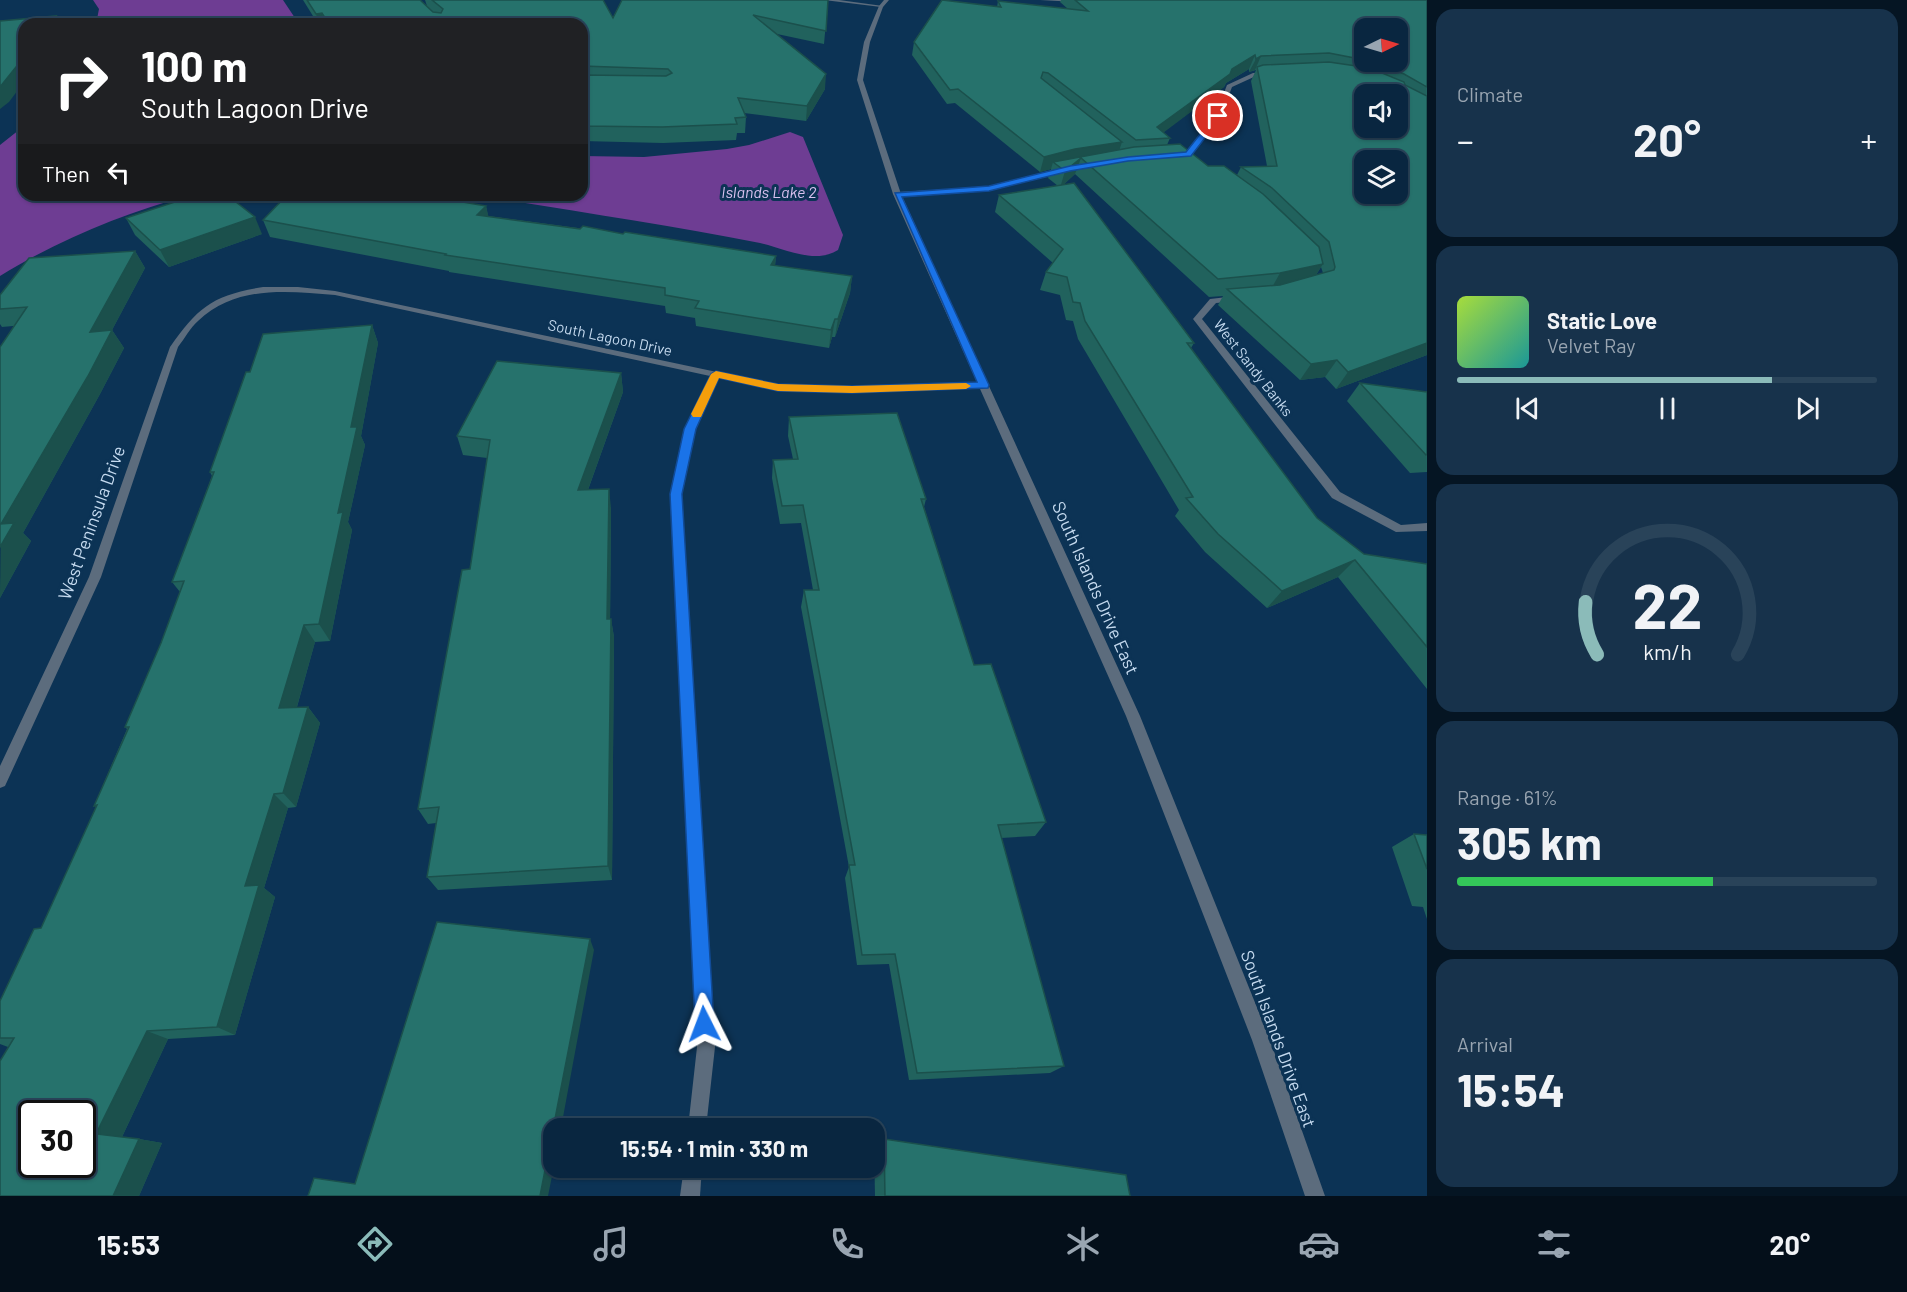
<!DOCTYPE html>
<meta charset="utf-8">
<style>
:root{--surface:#092640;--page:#17324b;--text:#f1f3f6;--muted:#99a5b1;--line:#294359;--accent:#8bbbb9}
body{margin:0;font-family:Barlow,sans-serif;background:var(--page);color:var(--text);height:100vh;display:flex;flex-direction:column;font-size:22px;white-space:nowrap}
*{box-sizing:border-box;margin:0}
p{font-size:20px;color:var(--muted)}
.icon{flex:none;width:33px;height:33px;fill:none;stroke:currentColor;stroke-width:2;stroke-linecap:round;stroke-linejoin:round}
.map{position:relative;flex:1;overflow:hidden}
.details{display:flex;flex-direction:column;gap:9px;padding:9px;background:#051523;width:480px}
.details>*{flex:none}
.banner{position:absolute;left:18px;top:18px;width:570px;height:183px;border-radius:18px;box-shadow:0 2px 4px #0004,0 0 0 2px var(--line);background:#202124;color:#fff;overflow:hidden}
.needle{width:39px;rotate:85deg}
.buttons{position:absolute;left:1354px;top:18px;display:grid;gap:12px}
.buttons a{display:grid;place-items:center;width:54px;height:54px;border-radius:12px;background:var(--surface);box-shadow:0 2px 4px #0004,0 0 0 2px var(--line);font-size:30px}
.speed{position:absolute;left:18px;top:1100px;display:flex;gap:12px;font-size:30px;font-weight:700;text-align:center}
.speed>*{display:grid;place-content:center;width:78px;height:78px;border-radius:50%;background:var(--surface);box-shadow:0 2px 4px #0004,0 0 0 2px var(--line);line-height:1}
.speed .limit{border:3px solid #111;border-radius:9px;background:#fff;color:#111}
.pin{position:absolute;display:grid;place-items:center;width:51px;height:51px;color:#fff;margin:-26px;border:3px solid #fff;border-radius:50%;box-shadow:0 2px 6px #0007}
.me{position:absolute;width:66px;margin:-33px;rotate:357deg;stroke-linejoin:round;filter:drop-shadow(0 0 4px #0008)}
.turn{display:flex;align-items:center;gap:21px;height:126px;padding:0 24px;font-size:27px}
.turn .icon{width:78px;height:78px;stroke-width:2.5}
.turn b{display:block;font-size:42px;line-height:51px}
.then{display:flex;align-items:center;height:57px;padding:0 24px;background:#0003;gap:12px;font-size:22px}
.big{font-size:45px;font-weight:700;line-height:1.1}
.details .card{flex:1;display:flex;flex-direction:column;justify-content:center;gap:9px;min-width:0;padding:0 21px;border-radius:18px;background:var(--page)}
.details .dial{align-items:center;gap:0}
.dial svg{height:156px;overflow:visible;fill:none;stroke:var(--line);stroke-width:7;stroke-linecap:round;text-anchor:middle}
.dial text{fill:var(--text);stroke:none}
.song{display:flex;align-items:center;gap:18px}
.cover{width:72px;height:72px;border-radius:9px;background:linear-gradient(135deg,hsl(80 70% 55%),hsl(180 70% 35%))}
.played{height:6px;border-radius:3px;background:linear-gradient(90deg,var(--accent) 75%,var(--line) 75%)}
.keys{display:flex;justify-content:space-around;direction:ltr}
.heat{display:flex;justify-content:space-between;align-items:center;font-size:33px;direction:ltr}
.charge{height:9px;border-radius:4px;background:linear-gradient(90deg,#34c759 61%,var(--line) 0)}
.trip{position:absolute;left:543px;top:1118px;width:342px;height:60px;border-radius:18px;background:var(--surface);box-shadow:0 2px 4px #0004,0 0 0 2px var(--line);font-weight:700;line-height:60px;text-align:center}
.menu{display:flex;height:96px;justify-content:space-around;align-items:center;background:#040f1a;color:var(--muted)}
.menu .icon{width:42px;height:42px}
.menu .selected{color:var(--accent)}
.menu b{font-size:27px;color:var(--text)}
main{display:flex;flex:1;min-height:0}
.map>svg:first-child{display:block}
.water{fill:#6e3d93}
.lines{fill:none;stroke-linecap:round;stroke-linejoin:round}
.minor{fill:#5c6c7d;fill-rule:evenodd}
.tertiary{fill:#5c6c7d;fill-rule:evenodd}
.wall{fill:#21625d;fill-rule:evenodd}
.shaded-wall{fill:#1b504c}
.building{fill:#26726c;stroke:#1b504c;stroke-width:1.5;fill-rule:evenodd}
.route{fill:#1a73e8;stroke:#114b97;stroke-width:1.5}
.slow{fill:#f59e0b}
.labels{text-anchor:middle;stroke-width:6;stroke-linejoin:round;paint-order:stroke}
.far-street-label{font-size:15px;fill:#c5daef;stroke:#0c3355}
.far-water-label{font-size:16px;font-style:italic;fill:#d9c1ef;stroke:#0c3355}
.street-label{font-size:18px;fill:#c5daef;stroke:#0c3355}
</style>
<main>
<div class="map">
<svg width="1427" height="1196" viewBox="0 0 1427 1196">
<rect width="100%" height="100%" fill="#0c3355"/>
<g class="water">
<path d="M93,0H283L299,24H96L99,9Z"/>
<path d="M24,126V195H190C125,213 58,240 0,276V145Z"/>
<path d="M790,132L803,137L843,235L838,250C815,265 784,248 760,243C666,224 571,211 477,195H582V156L644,157L727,149L749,145Z"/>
</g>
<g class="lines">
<g class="minor">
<path d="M824,0H839L883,6L881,7Z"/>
<path d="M1040,0H1078V1L1076,2Z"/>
<path d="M1272,72V74L1256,76L1232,87L1221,116L1190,156H1175V154L1186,153L1215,116L1227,85L1253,73Z"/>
<path d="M1065,168L1068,170L1067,171L989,191L897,196L893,194L897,192L989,187Z"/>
<path d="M263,287H298L335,291L778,385L852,386L984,382L989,385L984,388L852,392L778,391L719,378L695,428L681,493L715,1047L706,1128H688L697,1047L671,493L685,428L710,376L335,295C287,291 236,285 198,321C190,328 185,338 178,347L101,577L5,786L0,788V766L89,577L170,347C198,307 213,295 263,287Z"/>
<path d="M1236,296L1240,299L1239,301L1216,303L1202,319L1340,492L1401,525L1427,523V531L1396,532L1332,498L1193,319L1210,299Z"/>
<path d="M684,1167H702L700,1196H680Z"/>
</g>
<path class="tertiary" d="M884,0H889L883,7L870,42L863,80L901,194L1140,716L1270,1040L1325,1196H1305L1252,1040L1126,716L893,194L857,80L864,42L879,6Z"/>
</g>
<g class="wall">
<path d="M303,0H420L427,6L425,0H603L613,18L828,0L824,44L777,34L825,89L806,121L744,113L746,117L745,133H737L736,140L663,143L582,141V24H318Z"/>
<path d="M1061,0H1427V355L1336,389L1325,377L1300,380L1218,305L1223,296L1209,297L1075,174L1063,185L1194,343L1191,348L1317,518L1364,554L1427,564V689L1338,577L1267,608L1205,552L1175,516L1179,510L1078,339L1073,321L1066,320L1060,295L1040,290L1046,272L1053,263L995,212L999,195L1058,186L1048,178L1051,169L1040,172L955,103L947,104L912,55L914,42L997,7L998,1L1068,9L1060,2ZM1365,28L1398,62H1365ZM1249,69V72L1256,70L1251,81L1267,166L1241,167L1237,175L1208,166L1167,145L1170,138L1163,132L1224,87L1226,83ZM1321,267L1323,273L1316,275Z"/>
<path d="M486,206L488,216L623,234L776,256L775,266L852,276L850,293L835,337H832L829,348L696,326L695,318L666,313L665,306L449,272V271L270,237L263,220Z"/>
<path d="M126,218L262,234L169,267L135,235Z"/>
<path d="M135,251L145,268L112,330L124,348L100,394L23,533L31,541L0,598L13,326L2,327L0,324V295Z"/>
<path d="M372,325L378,343L361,436L365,445L348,522L352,530L330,641L315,642L297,707H308L320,723L296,807L288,808L264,888L275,897L235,1035L168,1039L122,1137L139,1139L162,1143L139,1196L8,1047L0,1044V1001L41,928L97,807L94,806L127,729L125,727L161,643L180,592L172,582L212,476L210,472L250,372Z"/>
<path d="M621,373L623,392L588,490L611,508L610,619H611L614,637L612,880L438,890L427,877L436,823L428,824L418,809L470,569L487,458L463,455L457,436Z"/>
<path d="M1360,383L1427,392V472L1410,473L1347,401Z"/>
<path d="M789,417L926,499L924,507L974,665L1046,822L1035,836L1001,838L1064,1066L1050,1073L909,1080L889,964L857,965L845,878L849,867L801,607L804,590H813L801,523L780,524L772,478L773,460L793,459L788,436Z"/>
<path d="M1414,834L1427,835V919L1423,907L1412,906L1392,847Z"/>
<path d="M884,1139L1130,1196H875L874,1146Z"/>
</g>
<g class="shaded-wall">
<path d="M322,13L325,24H319L316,14Z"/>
<path d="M56,16L60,24H50Z"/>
<path d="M1255,55L1249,69L1226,83L1224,87L1155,139L1157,127L1232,69Z"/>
<path d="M1261,56L1255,70L1249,72L1256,59Z"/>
<path d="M24,57V82L9,102L0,109V87Z"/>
<path d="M826,74L825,89L806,121L807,106Z"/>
<path d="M1122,142L1117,157L1081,158L1075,174L1060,188L1065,171L1053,162L1051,169L1040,172L1044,157L1075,149Z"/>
<path d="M486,206L490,223L477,215Z"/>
<path d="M255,217L262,234L169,267L160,250Z"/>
<path d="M135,251L145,268L112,330L124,348L100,394L23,533L31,541L0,598L1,524L90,332Z"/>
<path d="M776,256L774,273L771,265Z"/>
<path d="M1323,264L1312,281L1270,291L1280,273Z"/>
<path d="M852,276L850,293L835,337L838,319Z"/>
<path d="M835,319L832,337L829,348L831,330Z"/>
<path d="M372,325L378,343L361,436L365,445L348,522L352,530L330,641L319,624L351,427Z"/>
<path d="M1427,343V355L1336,389L1348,372Z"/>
<path d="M1337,360L1325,377L1300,380L1311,364Z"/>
<path d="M621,373L623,392L581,509L578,490Z"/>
<path d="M609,489L611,508L610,637L607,619Z"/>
<path d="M1355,560L1338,577L1267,608L1282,591Z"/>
<path d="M611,619L614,637L612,880L608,866Z"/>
<path d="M304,625L315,642L292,724L279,708Z"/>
<path d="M308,707L320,723L296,807L283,793Z"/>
<path d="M274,794L288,808L264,888L275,897L235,1035L217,1027L245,886Z"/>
<path d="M590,939L594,950L561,1128H554V1166L548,1196H540Z"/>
<path d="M147,1031L168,1039L121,1139L96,1134Z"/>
<path d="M139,1139L162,1143L139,1196H113Z"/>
</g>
<g class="building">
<path d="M307,0H420L433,12L441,13L443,9L432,0H603L613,18L622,0H828L826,31L753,15L826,74L807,106L738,98L746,117L735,118L737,124L662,127L582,126V75L666,76L672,73L668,69L582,66V24H329L322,13L316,14Z"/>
<path d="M942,0L1001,7L998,1L1088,11L1075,0H1427V87L1404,74L1375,62H1398V28H1365V60L1329,53L1261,56L1256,59L1255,55L1232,69L1230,74L1157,127L1170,138L1136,140L1048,73L1043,72L1041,78L1122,142L1075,149L1044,157L958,89L950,90L914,42Z"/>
<path d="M56,16L50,24H24V57L0,87V21Z"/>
<path d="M1329,62L1370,68L1404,82L1405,85L1427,96V343L1348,372L1337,360L1311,364L1227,289L1280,285L1334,270L1335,267L1329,242L1272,188L1241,167L1277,166L1257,67L1263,65ZM1365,94H1398V128H1365ZM1365,160H1398V194H1365Z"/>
<path d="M1180,144L1208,166H1224L1263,194L1319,247L1323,264L1280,273L1218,279L1081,158L1065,171L1053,162L1134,147Z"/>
<path d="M1074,183L1194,343H1187L1317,518L1364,554L1427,564V647L1355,560L1282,591L1218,534L1186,498L1193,497L1085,321L1080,303L1073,302L1067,277L1046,272L1063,249L999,195Z"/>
<path d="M196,195H227L255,217L160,250L126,218Z"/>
<path d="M287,195H405L428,196L486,206L477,215L580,229L583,226L623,234L625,232L776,256L771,265L852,276L838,319H835L831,330L695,308L699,301L665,295V288L445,255L446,254L263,220Z"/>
<path d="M135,251L90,332L112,330L88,376L1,524L14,523L0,547V347L27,307L0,309V295L29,258Z"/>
<path d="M372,325L351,427H357L338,513L343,512L319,624L304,625L279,708L308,707L283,793L274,794L245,886L259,885L217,1027L147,1031L96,1134L139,1139L113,1196H0V1061L14,1038H0V1001L34,929L41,928L97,805L94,806L129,727H125L161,643L184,581L172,582L214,472H210L246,372H250L263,334ZM32,1113H82V1164H32Z"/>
<path d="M497,361L621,373L578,490L609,489L607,619H611L608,866L427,877L439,807L418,809L462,570L470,569L490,440L457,436Z"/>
<path d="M1360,383L1427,392V454L1426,455Z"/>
<path d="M897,413L926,499H921L974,665L991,664L1046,822L998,825L1064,1066L917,1073L895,954L862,955L849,865H855L804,590H819L803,505L782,506L773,460L798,459L789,417Z"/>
<path d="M1414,834L1427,835V869Z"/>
<path d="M437,922L590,939L540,1196H308L314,1178L355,1184Z"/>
<path d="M884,1139L1126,1175L1130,1196H885Z"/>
</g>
<path class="route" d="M1216,114L1222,116L1191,156L1128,161L1070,171L989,191L902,197L989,385L988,388L852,393L778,391L719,378L696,429L682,494L714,1024L711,1030L704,1033L698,1030L695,1024L670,494L684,429L711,374L716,371L778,384L852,386L977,382L895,193L989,186L1070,166L1128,157L1186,152Z"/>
<path class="slow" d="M716,371L778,384L852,386L966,383L971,386L966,389L852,393L778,391L719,378L701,417H693L691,414L711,374Z"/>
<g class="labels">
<g class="far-street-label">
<text transform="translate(610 338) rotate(12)" y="5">South Lagoon Drive</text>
<text transform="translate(1253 368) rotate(52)" y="5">West Sandy Banks</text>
</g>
<g class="far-water-label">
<text x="769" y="198">Islands Lake 2</text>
</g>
<g class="street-label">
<text transform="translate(92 523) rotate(-70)" y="6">West Peninsula Drive</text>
<text transform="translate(1095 588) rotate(66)" y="6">South Islands Drive East</text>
<text transform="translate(1278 1039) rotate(70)" y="6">South Islands Drive East</text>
</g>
</g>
</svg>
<div class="buttons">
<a><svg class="needle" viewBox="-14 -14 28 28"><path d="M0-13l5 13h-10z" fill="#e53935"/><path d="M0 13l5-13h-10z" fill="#99a5b1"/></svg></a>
<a><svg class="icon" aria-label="sound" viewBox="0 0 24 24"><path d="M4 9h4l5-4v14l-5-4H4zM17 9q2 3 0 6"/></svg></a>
<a><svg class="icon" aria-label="layers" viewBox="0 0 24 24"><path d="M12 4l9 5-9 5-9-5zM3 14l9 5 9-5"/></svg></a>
</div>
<div class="speed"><div class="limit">30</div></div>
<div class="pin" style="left:1218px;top:116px;background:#d93025"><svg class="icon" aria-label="arrive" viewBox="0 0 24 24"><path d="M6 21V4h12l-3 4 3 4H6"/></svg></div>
<svg class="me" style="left:704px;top:1024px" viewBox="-20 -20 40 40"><path d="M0-17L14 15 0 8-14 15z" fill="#1a73e8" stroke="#fff" stroke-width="4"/></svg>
<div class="trip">15:54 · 1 min · 330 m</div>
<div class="banner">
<div class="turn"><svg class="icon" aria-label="right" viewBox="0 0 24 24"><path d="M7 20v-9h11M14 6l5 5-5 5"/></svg><div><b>100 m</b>South Lagoon Drive</div></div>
<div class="then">Then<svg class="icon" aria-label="left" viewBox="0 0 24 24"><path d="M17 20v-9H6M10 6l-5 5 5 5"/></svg></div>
</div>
</div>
<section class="details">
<div class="card"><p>Climate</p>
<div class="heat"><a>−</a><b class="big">20°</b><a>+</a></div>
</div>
<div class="card">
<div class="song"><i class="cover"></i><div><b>Static Love</b><p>Velvet Ray</p></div></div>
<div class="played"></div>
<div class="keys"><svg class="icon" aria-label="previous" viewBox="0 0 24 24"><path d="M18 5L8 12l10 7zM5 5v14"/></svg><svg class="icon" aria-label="pause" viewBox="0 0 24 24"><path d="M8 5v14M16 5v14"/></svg><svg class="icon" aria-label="next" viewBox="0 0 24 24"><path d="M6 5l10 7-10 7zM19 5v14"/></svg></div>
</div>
<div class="card dial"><svg viewBox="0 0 100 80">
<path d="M14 69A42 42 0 1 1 86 69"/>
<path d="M14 69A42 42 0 0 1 8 42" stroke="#8bbbb9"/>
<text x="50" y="56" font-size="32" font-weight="700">22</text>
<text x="50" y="72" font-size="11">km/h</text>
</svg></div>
<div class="card"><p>Range · 61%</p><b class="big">305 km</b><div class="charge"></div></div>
<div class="card"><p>Arrival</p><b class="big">15:54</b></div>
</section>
</main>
<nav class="menu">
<b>15:53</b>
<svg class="icon selected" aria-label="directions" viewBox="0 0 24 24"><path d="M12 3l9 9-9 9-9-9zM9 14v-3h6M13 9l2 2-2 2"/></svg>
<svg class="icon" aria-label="music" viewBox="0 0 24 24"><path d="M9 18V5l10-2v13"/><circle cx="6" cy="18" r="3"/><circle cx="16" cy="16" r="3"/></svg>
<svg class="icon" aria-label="phone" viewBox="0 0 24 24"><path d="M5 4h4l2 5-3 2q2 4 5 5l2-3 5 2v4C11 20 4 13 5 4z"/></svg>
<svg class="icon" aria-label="climate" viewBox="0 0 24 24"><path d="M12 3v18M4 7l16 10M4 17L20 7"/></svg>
<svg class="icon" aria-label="car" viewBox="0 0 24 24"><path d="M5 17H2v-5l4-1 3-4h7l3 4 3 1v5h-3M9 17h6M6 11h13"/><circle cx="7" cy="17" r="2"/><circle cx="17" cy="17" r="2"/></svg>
<svg class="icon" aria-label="filters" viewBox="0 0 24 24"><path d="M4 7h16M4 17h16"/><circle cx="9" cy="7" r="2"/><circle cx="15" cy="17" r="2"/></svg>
<b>20°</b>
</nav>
